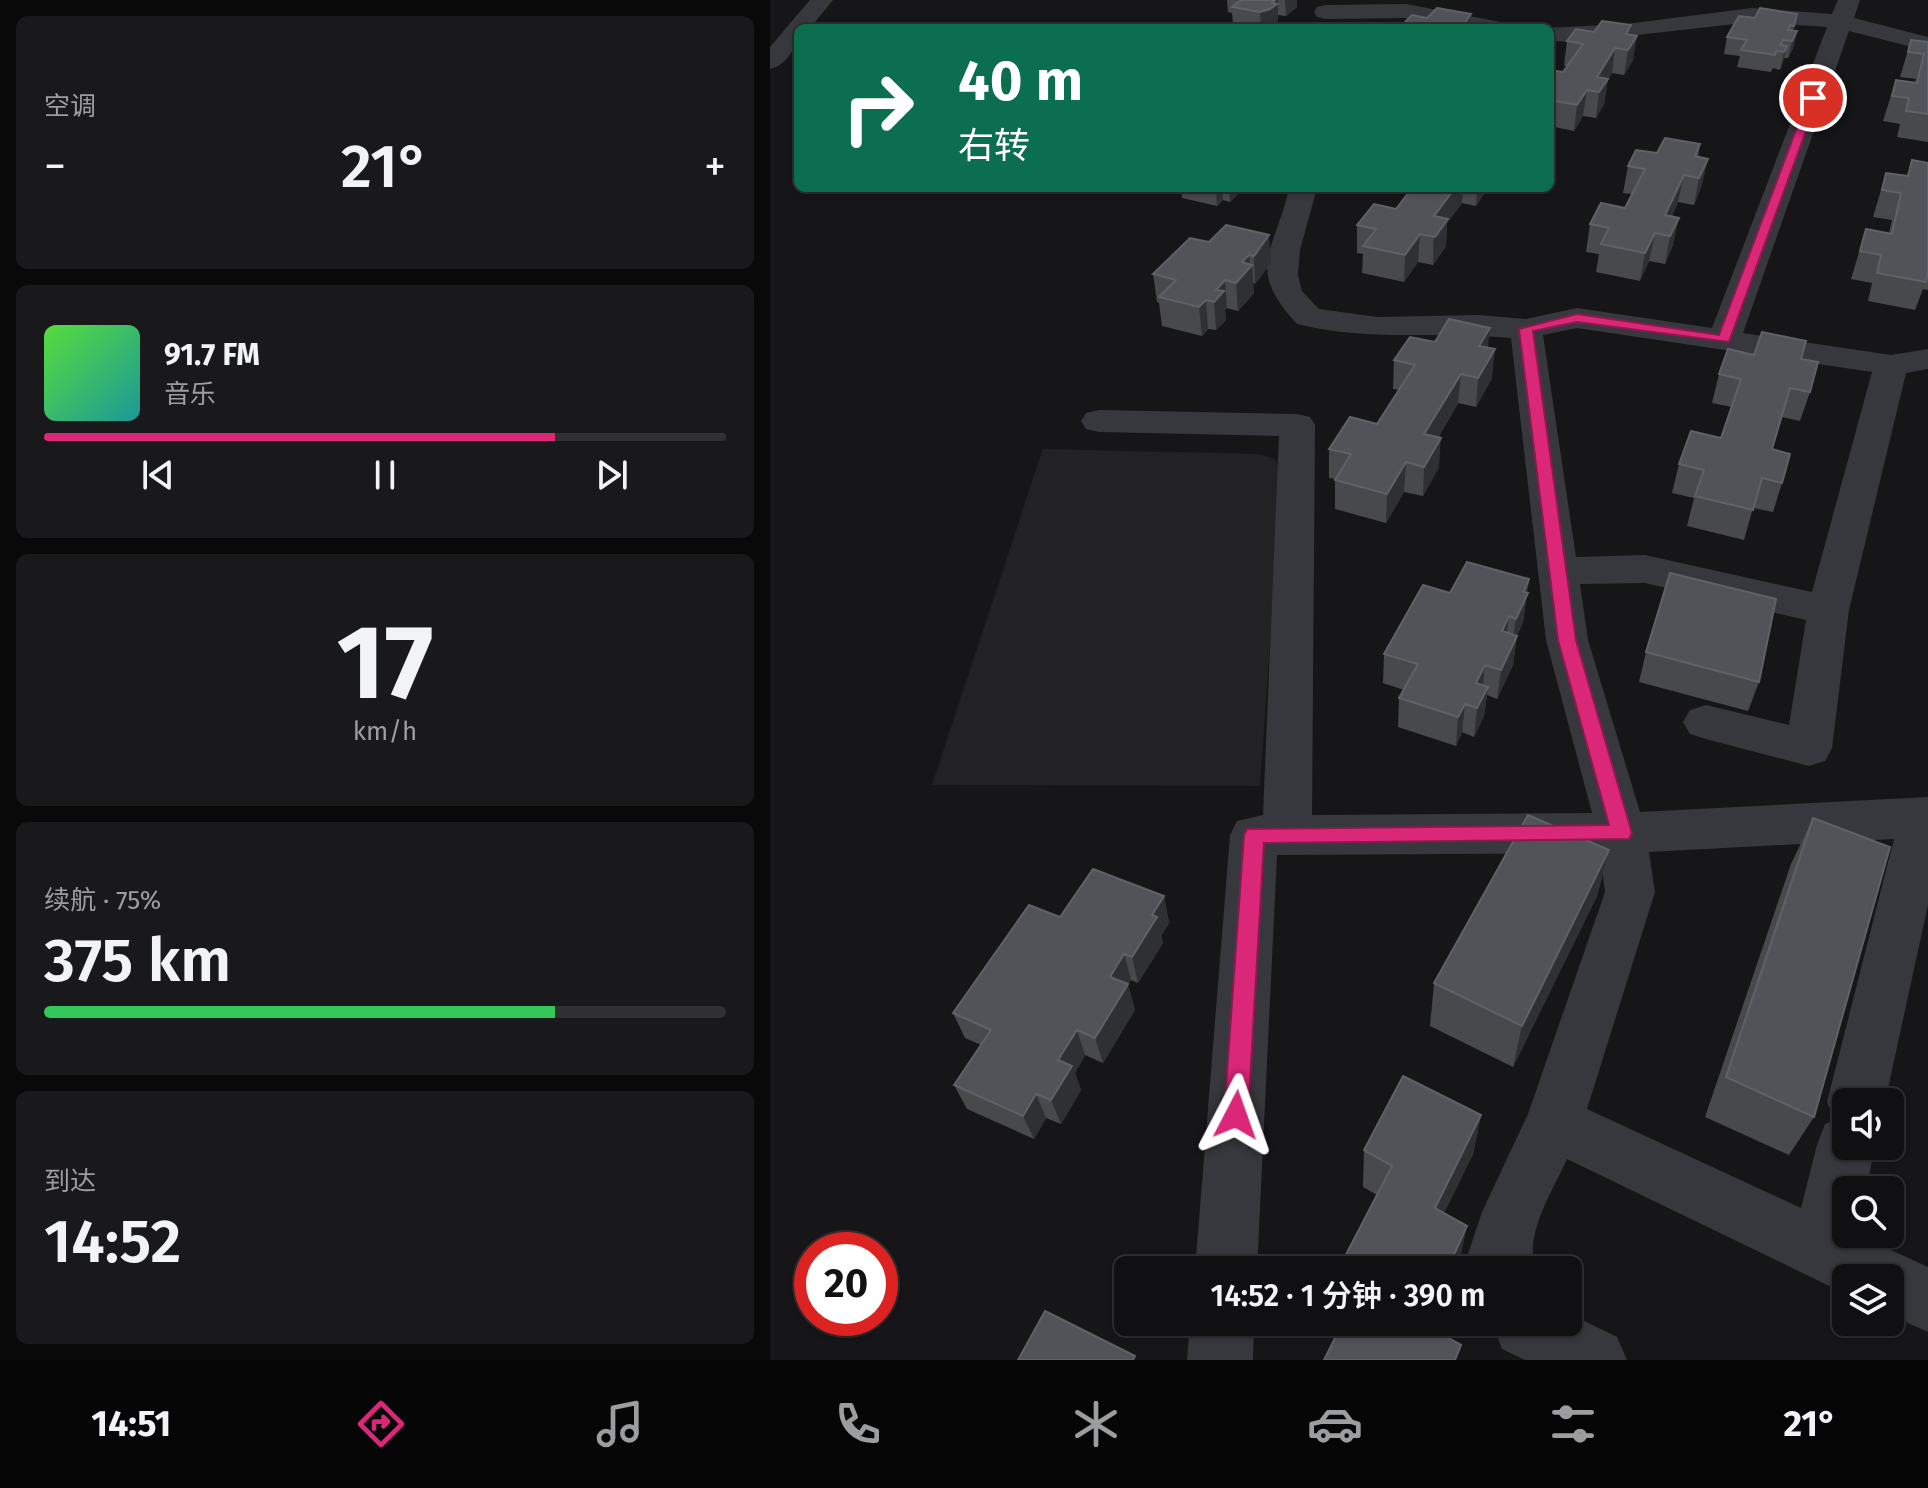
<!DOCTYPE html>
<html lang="zh">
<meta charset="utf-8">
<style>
:root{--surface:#101012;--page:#19191b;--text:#f1f3f6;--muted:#9c9d9f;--line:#303032;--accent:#db2777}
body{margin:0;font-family:"Fira Sans","Noto Sans SC",sans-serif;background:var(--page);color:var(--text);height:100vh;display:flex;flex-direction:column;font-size:30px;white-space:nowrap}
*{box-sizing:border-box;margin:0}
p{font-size:26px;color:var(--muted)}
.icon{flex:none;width:44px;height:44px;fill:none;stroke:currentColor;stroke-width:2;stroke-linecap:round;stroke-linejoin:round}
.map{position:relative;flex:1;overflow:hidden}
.drawer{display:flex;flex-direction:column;gap:16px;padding:16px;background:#09090a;width:770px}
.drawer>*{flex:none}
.banner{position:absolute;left:24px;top:24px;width:760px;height:168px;border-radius:12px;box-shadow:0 2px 6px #0004,0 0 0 2px var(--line);background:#0b6e4f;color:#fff;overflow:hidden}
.tools{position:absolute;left:1062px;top:1088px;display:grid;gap:16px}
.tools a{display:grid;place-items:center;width:72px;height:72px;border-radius:12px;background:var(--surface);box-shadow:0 2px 6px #0004,0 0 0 2px var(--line);font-size:40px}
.speed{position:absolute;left:24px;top:1232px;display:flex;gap:16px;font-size:40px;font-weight:700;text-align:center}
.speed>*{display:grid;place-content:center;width:104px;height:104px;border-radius:50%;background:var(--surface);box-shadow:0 2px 6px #0004,0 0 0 2px var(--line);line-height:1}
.speed .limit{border:12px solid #d22;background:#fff;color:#111}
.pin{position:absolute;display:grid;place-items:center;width:68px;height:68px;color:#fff;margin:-34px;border:4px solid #fff;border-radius:50%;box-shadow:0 2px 8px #0007}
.me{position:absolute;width:88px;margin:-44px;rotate:4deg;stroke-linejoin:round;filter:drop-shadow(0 0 6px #0008)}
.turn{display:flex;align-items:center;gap:28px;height:168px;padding:0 32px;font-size:36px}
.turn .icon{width:104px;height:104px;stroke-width:2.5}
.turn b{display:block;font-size:56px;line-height:68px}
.big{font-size:60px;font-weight:600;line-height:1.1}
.drawer .card{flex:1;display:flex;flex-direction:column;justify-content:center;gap:12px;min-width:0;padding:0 28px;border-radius:12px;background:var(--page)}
.drawer .dial{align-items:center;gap:0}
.dial b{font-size:104px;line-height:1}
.song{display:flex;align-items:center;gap:24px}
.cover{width:96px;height:96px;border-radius:12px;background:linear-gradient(135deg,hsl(110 70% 55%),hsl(180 70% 35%))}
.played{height:8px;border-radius:4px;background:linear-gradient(90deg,var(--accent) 75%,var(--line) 75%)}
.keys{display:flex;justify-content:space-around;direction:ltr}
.heat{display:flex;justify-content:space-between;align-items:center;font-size:44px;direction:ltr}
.charge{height:12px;border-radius:6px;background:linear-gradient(90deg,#34c759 75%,var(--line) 0)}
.trip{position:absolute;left:344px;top:1256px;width:468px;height:80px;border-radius:12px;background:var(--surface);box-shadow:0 2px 6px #0004,0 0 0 2px var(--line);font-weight:600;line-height:80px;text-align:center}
.tab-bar{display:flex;height:128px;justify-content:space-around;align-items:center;background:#060607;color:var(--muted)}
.tab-bar .icon{width:56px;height:56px}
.tab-bar .active{color:var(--accent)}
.tab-bar b{font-size:36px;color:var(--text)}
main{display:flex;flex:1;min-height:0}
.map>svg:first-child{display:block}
.built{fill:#222225}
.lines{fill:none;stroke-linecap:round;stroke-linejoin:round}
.minor{fill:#37383d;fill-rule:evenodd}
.wall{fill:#47494d}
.shaded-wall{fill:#2f3033}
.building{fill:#525359;stroke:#5f6168;stroke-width:2}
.route{fill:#db2777;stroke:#8e194d;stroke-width:2}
</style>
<main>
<section class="drawer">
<div class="card"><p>空调</p>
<div class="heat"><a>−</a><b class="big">21°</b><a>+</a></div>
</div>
<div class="card">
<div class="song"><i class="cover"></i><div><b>91.7 FM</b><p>音乐</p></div></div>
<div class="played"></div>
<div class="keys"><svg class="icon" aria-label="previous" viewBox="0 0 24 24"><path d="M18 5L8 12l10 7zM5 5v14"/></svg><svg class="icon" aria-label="pause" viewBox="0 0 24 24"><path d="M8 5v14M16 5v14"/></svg><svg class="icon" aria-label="next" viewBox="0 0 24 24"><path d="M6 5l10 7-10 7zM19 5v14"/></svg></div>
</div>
<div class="card dial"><b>17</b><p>km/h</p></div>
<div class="card"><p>续航 · 75%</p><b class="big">375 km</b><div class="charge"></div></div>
<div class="card"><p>到达</p><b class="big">14:52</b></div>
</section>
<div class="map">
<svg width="1158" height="1360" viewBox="0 0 1158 1360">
<rect width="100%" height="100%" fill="#161618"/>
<path class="built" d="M273,449L488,454L505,459L512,474L490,786L162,785Z"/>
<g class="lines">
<g class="minor">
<path d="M40,0H63L40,28H28C28,45 18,65 0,69V47Z"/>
<path d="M1068,0H1090L1084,18L1158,37V51L1079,31L973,333L1121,355L1158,349V369L1136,373L1079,610L1062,748L1055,761L1039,766L936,739L920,734L913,722L920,710L936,705L1019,725L1036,620L875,583L810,584L818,640L870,812L1158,797V905L1115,1102H1076V1146H1105L1096,1190H1076V1234H1086L1158,1267V1332L1120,1315V1278H1076V1294L797,1159C783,1191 753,1235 766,1270H704L698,1254L712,1212L758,1114L835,892L830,853L507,855L487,1270H425L460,835L467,821L493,815L509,436L329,432L316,429L311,421L316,413L329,410L527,414L540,417L545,425L542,815L822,813L776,640L741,338C668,331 599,342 527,324C474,266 505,253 519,188H547L530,250L528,275L532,291L549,309L607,317L709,315L756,319L807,308L942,328L1057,27L982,22L805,42L780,41V28H776L856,24L982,8L1062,14ZM807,328L1102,372L1042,592L875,555L806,557L773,335ZM1124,839L1057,1102L1065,1120L1055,1124L1047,1145L1031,1208L817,1109L885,892L879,852Z"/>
<path d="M636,4L725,21L733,23L737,28H689L636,18L555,19L547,17L544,12L547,7L555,5Z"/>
<path d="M798,1313L847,1337L857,1360H755L732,1349L722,1322H798Z"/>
<path d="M420,1322H484L483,1360H417Z"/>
</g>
</g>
<g class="wall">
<path d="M457,0H527V7L516,16L508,15V21L501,26L488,28L463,24L462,13L458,12Z"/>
<path d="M1027,14L1023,31H1027L1023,48L1018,58H1014L1010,70L1003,68L1001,72L967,67L970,56L954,54L957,37L985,18Z"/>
<path d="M824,32L860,35L863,60L854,75L842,73L838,79L834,104L826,118L813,116L804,131L780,126V70L793,72L797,66H794L797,41Z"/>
<path d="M1141,40L1158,42V142L1127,137L1130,124L1113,121L1126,80L1145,83L1146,79L1130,77Z"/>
<path d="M930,144L928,157L932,185L924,205L908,202L902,216L903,245L895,264L879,261L870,281L826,272L829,254L816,252L820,224L855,208L862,194L853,193L858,166L887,153Z"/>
<path d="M1142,160L1158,163V290L1153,289L1145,310L1098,301L1102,283L1081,279L1096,229L1119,233L1122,220L1103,217L1116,173L1137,176Z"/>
<path d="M411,188H468V194L460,202L453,200L447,206L412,198Z"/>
<path d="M638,188H718L706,206L692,203L677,223L676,246L663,265L648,262L634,282L592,273L593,254L587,253V225L626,209L638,193Z"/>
<path d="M456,225L501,263L485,284L483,283L484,293L468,311L457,308L455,310L456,320L446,330L438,329L432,336L392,326L389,303L387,302L383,274L439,242Z"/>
<path d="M665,342L718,348L722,378L706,407L688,403L668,438L669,467L653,496L634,492L616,523L565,509V479L559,478V449L607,424L629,390L623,389L624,360Z"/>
<path d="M984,355L1031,359L1040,392L1030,421L1012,417L1002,449L1012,483L1003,512L983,508L974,540L917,526L924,498L902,493L909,464L951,438L962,407L942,403L949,374Z"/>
<path d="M759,579L753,622L747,636L743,665L727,699L717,695L714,716L704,737L692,732L686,746L628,727L629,698L634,690L613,683L614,654L680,593Z"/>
<path d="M876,652L989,682L978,711L869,682Z"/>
<path d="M1043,818L1044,1117L1019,1155L935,1117L1021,864Z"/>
<path d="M839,850L827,896L743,1067L660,1026L664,983Z"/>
<path d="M394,896L399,923L391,936L393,943L368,983L361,980L358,985L365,1010L333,1063L315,1055L305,1073L311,1090L291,1124L276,1118L264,1139L197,1109L184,1085L211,1045L195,1038L183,1013L290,917Z"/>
<path d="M711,1115L703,1154L674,1213L690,1260L685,1270H568L607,1195L593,1187L594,1150Z"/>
</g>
<g class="shaded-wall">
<path d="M505,0H508V21L501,26L491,28L490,12Z"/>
<path d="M515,0H527V7L516,16Z"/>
<path d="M701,14L700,28H688Z"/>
<path d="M1027,31L1023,48L1018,58L1022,41Z"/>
<path d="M867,36L863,60L854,75L858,50Z"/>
<path d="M1017,46L1013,63L1010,70L1014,52Z"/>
<path d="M845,48L842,73L829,92L827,77Z"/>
<path d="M838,79L834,104L826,118L829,92Z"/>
<path d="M817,90L813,116L804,131L807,105Z"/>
<path d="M938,159L932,185L924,205L929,178Z"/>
<path d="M914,175L908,202L893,235L895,215Z"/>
<path d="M446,188H452L453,200L447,206Z"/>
<path d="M459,188H468V194L460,202Z"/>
<path d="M685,188H693L692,203L677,223L676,246L663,265L664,216Z"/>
<path d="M707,188H718L706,206Z"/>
<path d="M909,218L903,245L895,264L900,236Z"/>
<path d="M885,233L879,261L870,281L875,253Z"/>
<path d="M650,234L648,262L634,282L635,255Z"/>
<path d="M499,235L501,263L485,284L484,256Z"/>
<path d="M479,255L480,268L482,265L484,293L468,311L466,283L472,262Z"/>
<path d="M455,280L457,308L455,310L456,320L446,330L444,302L446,290Z"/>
<path d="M436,300L438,329L432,336L429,307Z"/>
<path d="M720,328L717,357L709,346Z"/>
<path d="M725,349L722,378L706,407L708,378Z"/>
<path d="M691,374L688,403L653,463L654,434Z"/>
<path d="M671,438L669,467L653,496L654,467Z"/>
<path d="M636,462L634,492L616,523L617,494Z"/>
<path d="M759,579L753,622L741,648L746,619L754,592Z"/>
<path d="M739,616L735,646L732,631Z"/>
<path d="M747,636L743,665L727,699L731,670Z"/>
<path d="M715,665L712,694L706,683Z"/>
<path d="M718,687L714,716L704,737L707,708Z"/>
<path d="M695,704L692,732L686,746L688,717Z"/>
<path d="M839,850L827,896L743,1067L752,1026Z"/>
<path d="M394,896L399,923L391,936L393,943L368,983L362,957L382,915Z"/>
<path d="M354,954L361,980L358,985L365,1010L333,1063L325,1038L340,977Z"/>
<path d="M307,1030L315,1055L305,1073L311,1090L291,1124L281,1100L288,1060Z"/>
<path d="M266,1094L276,1118L264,1139L253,1116Z"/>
<path d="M711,1115L703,1154L660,1243L665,1208Z"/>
<path d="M697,1226L690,1260L685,1270H677Z"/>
<path d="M653,1322H662L648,1353Z"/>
</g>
<g class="building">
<path d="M471,0H505L502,3L507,4L500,9L490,12L462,7Z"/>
<path d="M667,8L701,14L693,26L688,28H629L642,15L657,18Z"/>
<path d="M990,8L1027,14L1024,26L1020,25L1018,30L1027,31L1022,41L1013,40L1010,45L1017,46L1014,52L1007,51L1005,55L971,50L977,40L957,37L969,16L985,18Z"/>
<path d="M832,21L861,25L856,34L867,36L858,50L845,48L827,77L838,79L829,92L817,90L807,105L780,100V70L793,72L813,44L797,41L806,29L824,32Z"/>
<path d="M1141,40L1158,42V114L1136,111L1139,98L1122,96L1126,80L1147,83L1154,54L1138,52Z"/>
<path d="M895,138L930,144L925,156L938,159L929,178L914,175L895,215L909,218L900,236L885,233L875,253L831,244L839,228L820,224L831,203L855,208L875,169L858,166L866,150L887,153Z"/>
<path d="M1142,160L1158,163V270L1156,282L1107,273L1111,255L1090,251L1096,229L1122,234L1131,193L1112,190L1116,173L1138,176Z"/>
<path d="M642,188H685L664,216L678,219L665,237L650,234L635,255L593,246L606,229L587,225L604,204L626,209Z"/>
<path d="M456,225L499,235L484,256L479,255L472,262L482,265L466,283L455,280L446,290L454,291L444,302L436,300L429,307L389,297L406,280L383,274L420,238L439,242Z"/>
<path d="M679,319L720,328L709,346L725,349L708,378L691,374L654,434L671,438L654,467L636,462L617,494L565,480L581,454L559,449L580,417L607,424L645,365L624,360L640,337L665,342Z"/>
<path d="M992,332L1036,341L1031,359L1048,362L1040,392L1020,388L1002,449L1020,454L1012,483L992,478L983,510L925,496L934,470L909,464L921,431L951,438L971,379L949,374L958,349L984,355Z"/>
<path d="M697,562L759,579L754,592L758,593L746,619L739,616L732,631L747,636L731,670L715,665L706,683L718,687L707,708L695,704L688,717L629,698L648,664L614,654L653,585L680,593Z"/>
<path d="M900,573L1006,599L989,682L876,652Z"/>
<path d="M758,815L839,850L752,1026L664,983Z"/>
<path d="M1043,818L1120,847L1044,1117L956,1077Z"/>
<path d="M323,869L394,896L382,915L387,917L362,957L354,954L340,977L358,984L325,1038L307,1030L288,1060L302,1066L281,1100L266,1094L253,1116L184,1085L221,1030L183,1013L259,905L290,917Z"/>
<path d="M633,1076L711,1115L665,1208L697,1226L677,1270H568L622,1166L594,1150Z"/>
<path d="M275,1311L365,1356L363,1360H248Z"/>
<path d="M573,1322H653L652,1323L691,1345L685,1360H554Z"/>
</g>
<path class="route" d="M1043,95L1048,98L959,342L807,322L763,331L806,640L862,833L859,839L494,843L478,1115L474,1123L466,1126L458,1123L454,1115L474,835L477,829L839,825L788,640L749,329L807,314L949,335L1038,98Z"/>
</svg>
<div class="tools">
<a><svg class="icon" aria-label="sound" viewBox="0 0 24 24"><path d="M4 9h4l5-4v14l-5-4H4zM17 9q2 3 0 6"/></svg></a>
<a><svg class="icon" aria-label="search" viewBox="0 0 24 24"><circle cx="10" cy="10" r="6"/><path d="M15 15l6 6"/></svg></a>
<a><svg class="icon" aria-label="layers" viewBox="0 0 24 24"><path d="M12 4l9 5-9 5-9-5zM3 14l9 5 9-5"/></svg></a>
</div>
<div class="speed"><div class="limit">20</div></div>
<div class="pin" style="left:1043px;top:98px;background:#d93025"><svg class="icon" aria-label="arrive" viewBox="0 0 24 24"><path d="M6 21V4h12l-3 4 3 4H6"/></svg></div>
<svg class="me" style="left:466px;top:1115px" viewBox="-20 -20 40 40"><path d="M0-17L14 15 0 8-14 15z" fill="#db2777" stroke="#fff" stroke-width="4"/></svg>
<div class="trip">14:52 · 1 分钟 · 390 m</div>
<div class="banner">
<div class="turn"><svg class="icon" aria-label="right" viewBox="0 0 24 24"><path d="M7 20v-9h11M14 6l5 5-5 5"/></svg><div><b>40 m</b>右转</div></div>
</div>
</div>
</main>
<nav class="tab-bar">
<b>14:51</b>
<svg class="icon active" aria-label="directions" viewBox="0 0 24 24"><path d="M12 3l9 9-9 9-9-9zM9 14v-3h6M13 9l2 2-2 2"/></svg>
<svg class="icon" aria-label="music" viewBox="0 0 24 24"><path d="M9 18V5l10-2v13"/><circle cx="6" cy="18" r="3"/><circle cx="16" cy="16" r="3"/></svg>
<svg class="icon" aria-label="phone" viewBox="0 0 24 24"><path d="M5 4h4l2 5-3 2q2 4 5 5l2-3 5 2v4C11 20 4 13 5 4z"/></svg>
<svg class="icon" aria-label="climate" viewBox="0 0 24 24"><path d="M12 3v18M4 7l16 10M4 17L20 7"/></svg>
<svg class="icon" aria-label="car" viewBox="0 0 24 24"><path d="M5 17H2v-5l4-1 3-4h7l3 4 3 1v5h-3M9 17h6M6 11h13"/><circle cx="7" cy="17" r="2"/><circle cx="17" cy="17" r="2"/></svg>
<svg class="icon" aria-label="filters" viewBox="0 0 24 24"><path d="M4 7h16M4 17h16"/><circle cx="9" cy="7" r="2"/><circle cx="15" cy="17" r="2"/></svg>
<b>21°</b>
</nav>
